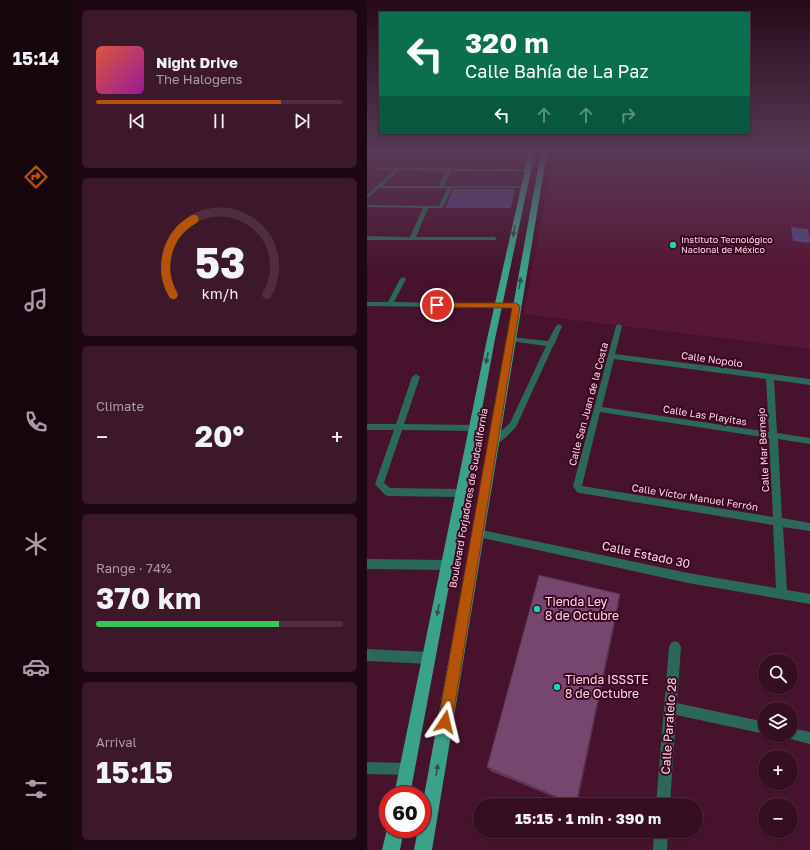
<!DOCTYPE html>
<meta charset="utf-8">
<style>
:root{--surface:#350e21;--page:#3d172a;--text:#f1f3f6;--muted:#aa9ca5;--line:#4f2e3f;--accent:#b45309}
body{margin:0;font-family:"Golos Text",sans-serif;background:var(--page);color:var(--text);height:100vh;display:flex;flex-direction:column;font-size:15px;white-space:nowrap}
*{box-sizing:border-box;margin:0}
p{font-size:13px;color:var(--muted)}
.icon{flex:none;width:22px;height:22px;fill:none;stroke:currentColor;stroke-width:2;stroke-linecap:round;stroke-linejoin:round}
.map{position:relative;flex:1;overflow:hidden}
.details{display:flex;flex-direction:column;gap:10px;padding:10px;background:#1d0812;width:295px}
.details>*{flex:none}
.banner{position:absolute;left:12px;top:12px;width:371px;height:122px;border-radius:0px;box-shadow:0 1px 3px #0004,0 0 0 1px var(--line);background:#0b6e4f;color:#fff;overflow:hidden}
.fabs{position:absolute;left:391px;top:654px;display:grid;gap:8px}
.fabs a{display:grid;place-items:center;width:40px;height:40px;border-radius:50%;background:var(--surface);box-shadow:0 1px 3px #0004,0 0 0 1px var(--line);font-size:20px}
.speed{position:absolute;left:12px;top:786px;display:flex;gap:8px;font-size:20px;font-weight:700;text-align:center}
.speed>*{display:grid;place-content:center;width:52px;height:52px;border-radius:50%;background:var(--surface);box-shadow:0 1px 3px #0004,0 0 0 1px var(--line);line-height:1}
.speed .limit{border:6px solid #d22;background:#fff;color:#111}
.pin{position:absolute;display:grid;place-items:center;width:34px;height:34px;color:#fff;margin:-17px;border:2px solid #fff;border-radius:50%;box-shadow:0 1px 4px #0007}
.me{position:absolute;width:44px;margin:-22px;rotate:10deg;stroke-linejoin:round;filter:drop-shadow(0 0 3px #0008)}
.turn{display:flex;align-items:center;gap:14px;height:84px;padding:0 20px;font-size:18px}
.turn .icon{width:52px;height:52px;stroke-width:2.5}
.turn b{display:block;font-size:28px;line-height:34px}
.lanes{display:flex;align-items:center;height:38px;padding:0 20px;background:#0003;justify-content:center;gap:20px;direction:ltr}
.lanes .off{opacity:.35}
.big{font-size:30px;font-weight:700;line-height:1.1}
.details .card{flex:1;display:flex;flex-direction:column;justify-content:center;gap:6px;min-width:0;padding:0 14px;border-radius:6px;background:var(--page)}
.details .dial{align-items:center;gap:0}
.dial svg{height:104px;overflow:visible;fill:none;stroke:var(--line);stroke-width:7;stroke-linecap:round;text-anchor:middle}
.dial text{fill:var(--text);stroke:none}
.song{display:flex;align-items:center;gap:12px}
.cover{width:48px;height:48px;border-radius:6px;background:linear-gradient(135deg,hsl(10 70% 55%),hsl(300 70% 35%))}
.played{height:4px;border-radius:2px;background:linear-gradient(90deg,var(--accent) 75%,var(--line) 75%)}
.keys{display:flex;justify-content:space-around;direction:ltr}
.heat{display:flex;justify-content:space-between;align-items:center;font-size:22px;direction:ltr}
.charge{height:6px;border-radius:3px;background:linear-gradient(90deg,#34c759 74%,var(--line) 0)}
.trip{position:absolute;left:106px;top:798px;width:230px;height:40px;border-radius:20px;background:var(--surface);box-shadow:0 1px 3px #0004,0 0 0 1px var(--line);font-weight:700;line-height:40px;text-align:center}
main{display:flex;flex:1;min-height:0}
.dock{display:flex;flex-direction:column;width:72px;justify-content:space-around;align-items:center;background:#15060d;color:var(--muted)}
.dock .icon{width:28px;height:28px}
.dock .selected{color:var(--accent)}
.dock b{font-size:18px;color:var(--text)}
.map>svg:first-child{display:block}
.built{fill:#551735}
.green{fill:#54467d}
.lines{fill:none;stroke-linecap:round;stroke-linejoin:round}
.street{fill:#2c6859;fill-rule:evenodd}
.primary{fill:#3aa289;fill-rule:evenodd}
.wall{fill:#663c5f}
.shaded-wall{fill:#53314d}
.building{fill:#77466e;stroke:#53314d}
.oneway{fill:#3b4c50}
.route{fill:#b45309;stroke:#753606}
.poi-dot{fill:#1fd5b0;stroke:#3c0622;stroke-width:1.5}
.labels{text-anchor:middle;stroke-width:4;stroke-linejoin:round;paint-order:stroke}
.far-poi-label{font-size:9px;fill:#fbdee8;stroke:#3c0622;text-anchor:start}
.street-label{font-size:10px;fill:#fbdee8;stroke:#3c0622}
.near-street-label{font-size:12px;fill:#fbdee8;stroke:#3c0622}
.near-poi-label{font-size:12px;fill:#fbdee8;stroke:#3c0622;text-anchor:start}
</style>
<main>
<nav class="dock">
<b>15:14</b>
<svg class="icon selected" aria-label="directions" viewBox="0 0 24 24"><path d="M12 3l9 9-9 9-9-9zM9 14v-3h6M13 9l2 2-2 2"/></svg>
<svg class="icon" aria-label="music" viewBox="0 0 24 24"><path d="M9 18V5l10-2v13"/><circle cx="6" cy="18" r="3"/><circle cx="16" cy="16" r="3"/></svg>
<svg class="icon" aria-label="phone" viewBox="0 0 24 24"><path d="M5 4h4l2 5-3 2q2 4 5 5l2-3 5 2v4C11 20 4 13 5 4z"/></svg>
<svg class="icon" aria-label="climate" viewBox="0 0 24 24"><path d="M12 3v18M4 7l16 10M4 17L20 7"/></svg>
<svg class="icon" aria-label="car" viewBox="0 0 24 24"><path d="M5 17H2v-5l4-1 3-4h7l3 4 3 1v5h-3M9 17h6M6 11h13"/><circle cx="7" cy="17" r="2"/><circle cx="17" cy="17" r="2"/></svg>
<svg class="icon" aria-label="filters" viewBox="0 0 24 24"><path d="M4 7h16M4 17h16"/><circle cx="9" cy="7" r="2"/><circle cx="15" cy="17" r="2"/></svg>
</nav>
<section class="details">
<div class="card">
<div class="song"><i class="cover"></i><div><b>Night Drive</b><p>The Halogens</p></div></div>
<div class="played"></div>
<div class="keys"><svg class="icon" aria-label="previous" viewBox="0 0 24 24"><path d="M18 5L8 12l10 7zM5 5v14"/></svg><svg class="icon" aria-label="pause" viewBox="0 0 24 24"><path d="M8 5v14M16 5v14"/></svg><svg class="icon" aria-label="next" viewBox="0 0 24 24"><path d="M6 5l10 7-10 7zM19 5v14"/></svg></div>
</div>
<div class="card dial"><svg viewBox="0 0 100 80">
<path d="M14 69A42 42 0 1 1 86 69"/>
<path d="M14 69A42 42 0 0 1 30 11" stroke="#b45309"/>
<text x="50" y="56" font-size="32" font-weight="700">53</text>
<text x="50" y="72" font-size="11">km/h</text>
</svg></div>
<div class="card"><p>Climate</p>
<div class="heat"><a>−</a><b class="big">20°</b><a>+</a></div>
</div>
<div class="card"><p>Range · 74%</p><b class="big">370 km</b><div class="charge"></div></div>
<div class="card"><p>Arrival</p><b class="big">15:15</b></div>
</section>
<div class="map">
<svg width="443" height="850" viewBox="0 0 443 850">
<rect width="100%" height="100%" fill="#47122c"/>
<path class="built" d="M186,155L443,176V349L157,314Z"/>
<g class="green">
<path d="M86,189H148L144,208H78Z"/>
<path d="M424,227L441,229L443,243L426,241Z"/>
</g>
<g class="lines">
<g class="street">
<path d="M11,168L161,169L163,170L161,171H84L77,186H157L159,187L157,188H85L76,208H61L49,237H127L129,238V240H0V236L43,237L56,208L0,207V205L72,206L80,188H12L0,198V195L27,170H13L11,169ZM32,170L79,171L72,186H15Z"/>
<path d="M36,277L39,279L27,302L149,304L152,306L149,308L0,306V302H21L33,279Z"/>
<path d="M192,324L195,326L188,343V344L186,346L149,427C143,433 133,446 123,444L122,442C126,437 137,429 143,423L179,346L143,341L140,339L143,337L181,341L189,326Z"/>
<path d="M252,324L255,326L248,354L443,379V385L407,380L410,433L443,438V444L411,439L415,518L443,523V531L416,527L420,590L443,594V604L321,583L107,536L105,533L107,530L110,529L321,573L409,588L406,525L213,493L210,492L206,486L249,326ZM247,359L399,379L402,432L235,407ZM233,412L402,438L406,517L215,486Z"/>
<path d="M49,374L53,377L37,424L107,425L110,426L111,428L110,430L107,431L35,430L17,483L23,488L93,489L96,490L97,493L96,496L93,497L21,496L18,495L8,484L27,430H0V424H29L45,377Z"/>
<path d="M0,559L80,560L84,562L85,565L84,568L80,570L0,569Z"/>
<path d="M308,641L312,643L314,647L310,703L398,722V734L309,715L303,805H289L302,647L304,643Z"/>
<path d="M0,649L62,652L66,654L68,658L66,662L62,664L0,661Z"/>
<path d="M424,728L443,732V744L420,738L418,735H424Z"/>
<path d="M0,762L40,763L45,764L46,769L45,774L40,775L0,774Z"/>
<path d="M287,831H301L300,850H286Z"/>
</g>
<g class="primary">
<path d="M162,152H168L128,339L43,795H27L120,339Z"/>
<path d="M174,152H180L65,850H47L51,829H55V807Z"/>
<path d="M21,825V829H37L33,850H15Z"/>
</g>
</g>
<path class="wall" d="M252,603L210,805H206L124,771L120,767Z"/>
<path class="shaded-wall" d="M253,594L252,603L210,805H209Z"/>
<path class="building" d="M172,575L253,594L209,805L120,767Z"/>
<defs><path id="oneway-solid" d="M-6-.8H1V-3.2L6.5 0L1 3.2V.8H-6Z"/></defs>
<g class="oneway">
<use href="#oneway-solid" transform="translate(147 231) rotate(100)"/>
<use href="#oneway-solid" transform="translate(153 283) rotate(-80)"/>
<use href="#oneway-solid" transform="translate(120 358) rotate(101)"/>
<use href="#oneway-solid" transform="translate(71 610) rotate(101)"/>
<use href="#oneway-solid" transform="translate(70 770) rotate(-80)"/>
</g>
<linearGradient id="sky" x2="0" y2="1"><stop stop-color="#270a18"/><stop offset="0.56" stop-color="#583956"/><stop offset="1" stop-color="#583956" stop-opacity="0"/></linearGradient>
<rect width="443" height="271" fill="url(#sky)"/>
<path class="route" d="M67,303H149L153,306L85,722L83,727L78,729L73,727L71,722L145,308L70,307L66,305Z"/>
<g class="poi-dot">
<circle cx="306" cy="245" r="4"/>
<circle cx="170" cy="609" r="4"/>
<circle cx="190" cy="687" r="4"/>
</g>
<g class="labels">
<g class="far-poi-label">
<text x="314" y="243">Instituto Tecnológico<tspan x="314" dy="10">Nacional de México</tspan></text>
</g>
<g class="street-label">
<text transform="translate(345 359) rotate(8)" y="4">Calle Nopolo</text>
<text transform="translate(221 404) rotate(-75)" y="4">Calle San Juan de la Costa</text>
<text transform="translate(338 415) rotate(9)" y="4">Calle Las Playitas</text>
<text transform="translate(396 450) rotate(-93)" y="4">Calle Mar Bernejo</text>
<text transform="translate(328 497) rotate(9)" y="4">Calle Víctor Manuel Ferrón</text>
<text transform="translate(101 498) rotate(-80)" y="4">Boulevard Forjadores de Sudcalifornia</text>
</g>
<g class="near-street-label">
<text transform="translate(279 555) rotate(12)" y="4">Calle Estado 30</text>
<text transform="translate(302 726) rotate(-86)" y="4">Calle Paralelo 28</text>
</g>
<g class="near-poi-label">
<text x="178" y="606">Tienda Ley<tspan x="178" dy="14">8 de Octubre</tspan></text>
<text x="198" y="684">Tienda ISSSTE<tspan x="198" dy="14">8 de Octubre</tspan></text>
</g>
</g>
</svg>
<div class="fabs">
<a><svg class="icon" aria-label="search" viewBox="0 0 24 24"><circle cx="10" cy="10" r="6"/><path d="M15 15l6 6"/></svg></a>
<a><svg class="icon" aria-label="layers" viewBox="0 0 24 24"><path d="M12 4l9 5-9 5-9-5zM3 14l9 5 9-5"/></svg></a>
<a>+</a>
<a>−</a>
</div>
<div class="speed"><div class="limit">60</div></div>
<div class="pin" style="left:70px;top:305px;background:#d93025"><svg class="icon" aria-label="arrive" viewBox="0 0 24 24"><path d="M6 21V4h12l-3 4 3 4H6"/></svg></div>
<svg class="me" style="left:78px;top:722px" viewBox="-20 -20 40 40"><path d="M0-17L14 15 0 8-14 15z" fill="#b45309" stroke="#fff" stroke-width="4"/></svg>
<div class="trip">15:15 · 1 min · 390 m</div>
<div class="banner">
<div class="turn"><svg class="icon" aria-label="left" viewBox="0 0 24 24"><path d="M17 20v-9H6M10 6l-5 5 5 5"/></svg><div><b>320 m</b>Calle Bahía de La Paz</div></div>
<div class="lanes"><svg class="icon" aria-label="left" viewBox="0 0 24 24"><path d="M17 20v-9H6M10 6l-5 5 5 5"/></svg><svg class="icon off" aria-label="ahead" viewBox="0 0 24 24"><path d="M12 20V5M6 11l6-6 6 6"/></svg><svg class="icon off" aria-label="ahead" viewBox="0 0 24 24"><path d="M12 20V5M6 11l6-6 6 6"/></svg><svg class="icon off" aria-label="right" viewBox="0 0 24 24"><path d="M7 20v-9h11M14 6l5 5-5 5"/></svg></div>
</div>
</div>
</main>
